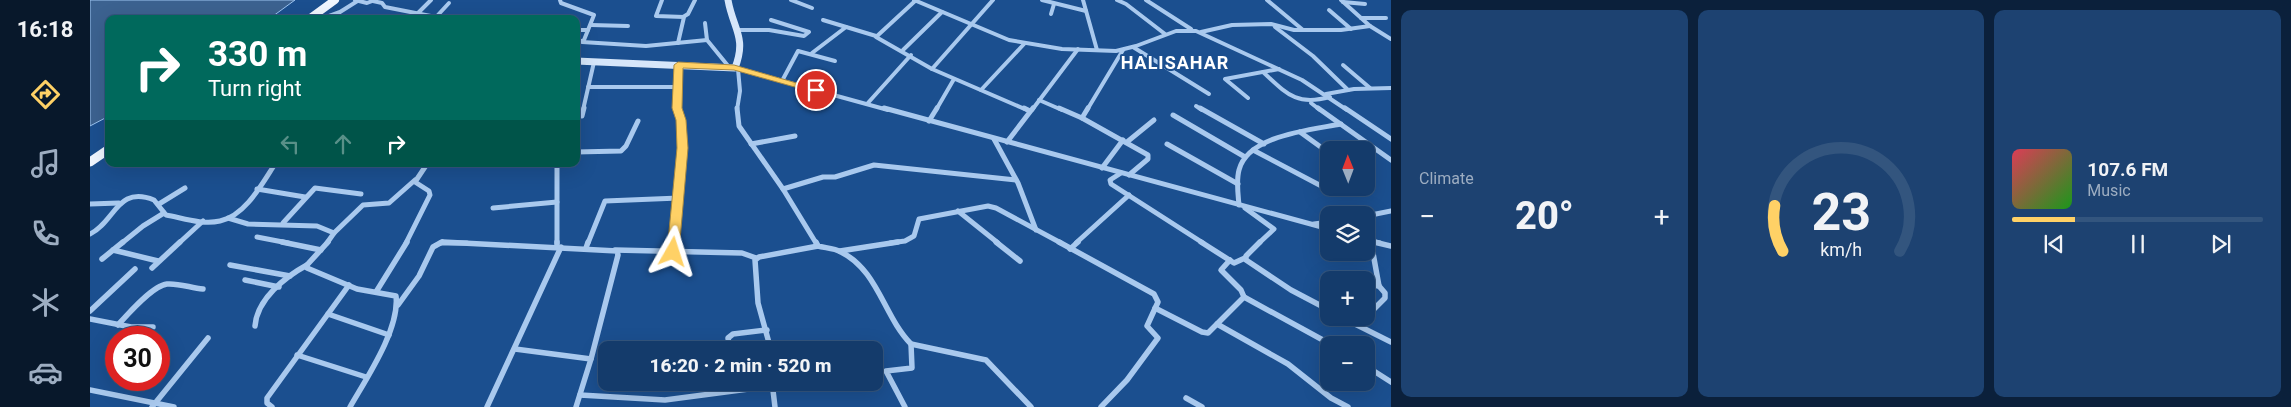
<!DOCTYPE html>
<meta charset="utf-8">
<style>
:root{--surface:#143b6b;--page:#1d4271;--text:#f1f3f6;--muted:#9dadc1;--line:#33557e;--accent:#ffd166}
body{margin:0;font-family:Roboto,sans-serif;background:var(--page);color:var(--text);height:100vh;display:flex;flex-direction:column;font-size:19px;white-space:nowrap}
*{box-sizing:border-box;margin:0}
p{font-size:16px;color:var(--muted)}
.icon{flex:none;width:28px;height:28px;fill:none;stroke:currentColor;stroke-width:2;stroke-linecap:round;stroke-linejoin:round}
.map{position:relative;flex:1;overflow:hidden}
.side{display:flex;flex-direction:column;gap:10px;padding:10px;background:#0b203b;width:900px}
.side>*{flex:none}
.banner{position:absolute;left:15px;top:15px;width:475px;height:152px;border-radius:10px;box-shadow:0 5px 20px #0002,0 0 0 1px var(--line);background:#00695c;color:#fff;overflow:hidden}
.needle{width:32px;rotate:359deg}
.tools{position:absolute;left:1230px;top:141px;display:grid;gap:10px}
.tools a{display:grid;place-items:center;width:55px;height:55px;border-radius:10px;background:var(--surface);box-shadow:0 5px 20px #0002,0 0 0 1px var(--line);font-size:25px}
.speed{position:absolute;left:15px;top:326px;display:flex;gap:10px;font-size:25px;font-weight:700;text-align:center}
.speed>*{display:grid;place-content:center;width:65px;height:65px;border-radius:50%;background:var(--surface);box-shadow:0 5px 20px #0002,0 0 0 1px var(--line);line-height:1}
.speed .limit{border:8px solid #d22;background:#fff;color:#111}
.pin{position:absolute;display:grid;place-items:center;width:42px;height:42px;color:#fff;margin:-21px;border:2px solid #fff;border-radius:50%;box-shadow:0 1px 5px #0007}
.me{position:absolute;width:55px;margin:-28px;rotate:6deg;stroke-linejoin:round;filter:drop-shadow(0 0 4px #0008)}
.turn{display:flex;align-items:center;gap:18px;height:105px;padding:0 20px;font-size:22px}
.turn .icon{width:65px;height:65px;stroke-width:2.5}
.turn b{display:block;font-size:35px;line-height:42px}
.lanes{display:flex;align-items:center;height:48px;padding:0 20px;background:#0003;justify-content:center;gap:25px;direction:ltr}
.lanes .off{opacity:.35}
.big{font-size:38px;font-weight:800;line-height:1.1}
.side .card{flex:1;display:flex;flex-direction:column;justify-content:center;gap:8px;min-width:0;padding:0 18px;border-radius:10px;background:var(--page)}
.side .dial{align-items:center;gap:0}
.dial svg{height:130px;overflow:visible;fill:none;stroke:var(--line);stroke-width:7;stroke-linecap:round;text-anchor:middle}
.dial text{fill:var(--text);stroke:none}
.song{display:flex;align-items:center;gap:15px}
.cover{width:60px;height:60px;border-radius:8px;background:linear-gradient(135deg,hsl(350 70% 55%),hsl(120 70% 35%))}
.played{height:5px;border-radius:2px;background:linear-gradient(90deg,var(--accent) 25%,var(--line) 25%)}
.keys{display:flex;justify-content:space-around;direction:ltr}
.heat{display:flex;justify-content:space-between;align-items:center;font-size:28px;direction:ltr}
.side .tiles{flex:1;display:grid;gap:10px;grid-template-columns:repeat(3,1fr)}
.trip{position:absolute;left:508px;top:341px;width:285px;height:50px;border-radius:10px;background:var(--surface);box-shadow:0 5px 20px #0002,0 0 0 1px var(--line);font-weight:800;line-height:50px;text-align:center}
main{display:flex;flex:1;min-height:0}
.menu{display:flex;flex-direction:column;width:90px;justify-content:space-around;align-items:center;background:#08182b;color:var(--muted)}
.menu .icon{width:35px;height:35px}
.menu .selected{color:var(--accent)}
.menu b{font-size:22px;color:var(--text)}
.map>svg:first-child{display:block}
.water{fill:#3c6290;stroke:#9cc4f0}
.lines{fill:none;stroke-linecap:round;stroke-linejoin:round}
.street-far2{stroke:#a9c9ee;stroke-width:4}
.street-far1{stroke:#a9c9ee;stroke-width:5}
.street{stroke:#a9c9ee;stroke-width:5.5}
.secondary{stroke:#d6e6fa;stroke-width:7}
.primary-far1{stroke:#f0f6ff;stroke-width:8}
.primary{stroke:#f0f6ff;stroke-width:9}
.route{fill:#ffd166;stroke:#a68842}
.labels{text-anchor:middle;stroke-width:4;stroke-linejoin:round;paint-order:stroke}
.far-district-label{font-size:18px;font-weight:bold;letter-spacing:1px;fill:#fff;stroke:#1b4f8f}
</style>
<main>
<nav class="menu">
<b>16:18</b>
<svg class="icon selected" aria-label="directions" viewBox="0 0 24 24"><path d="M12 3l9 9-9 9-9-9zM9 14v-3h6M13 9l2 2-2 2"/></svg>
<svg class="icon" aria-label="music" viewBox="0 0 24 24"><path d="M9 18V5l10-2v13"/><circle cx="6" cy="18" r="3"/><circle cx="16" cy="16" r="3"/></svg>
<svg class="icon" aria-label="phone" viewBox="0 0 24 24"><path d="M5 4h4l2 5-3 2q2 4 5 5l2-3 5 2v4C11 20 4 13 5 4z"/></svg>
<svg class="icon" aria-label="climate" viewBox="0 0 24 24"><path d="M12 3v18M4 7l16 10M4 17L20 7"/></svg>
<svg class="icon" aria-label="car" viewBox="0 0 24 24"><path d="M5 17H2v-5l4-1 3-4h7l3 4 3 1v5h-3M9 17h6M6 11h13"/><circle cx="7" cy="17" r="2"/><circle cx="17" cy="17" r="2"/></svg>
</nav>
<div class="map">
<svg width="1301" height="407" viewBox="0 0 1301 407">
<rect width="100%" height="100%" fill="#1b4f8f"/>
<path class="water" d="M0,0H205L179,19H19V116L0,126Z"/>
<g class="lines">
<g class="street-far2">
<path d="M265,0L277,3L285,0"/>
<path d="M470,0L471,3L504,15L494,40L486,43"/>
<path d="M572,0L566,16L594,17L588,43"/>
<path d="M701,0L722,8"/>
<path d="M824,0L919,40L972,49L1026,51L1046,46L1086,31H1106L1212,80L1257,110"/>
<path d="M952,0L996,11"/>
<path d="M993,0L1007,50"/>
<path d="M1027,0L1036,4L1075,34"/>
<path d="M1056,0L1101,29"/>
<path d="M1177,0L1213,30"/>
<path d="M283,1L292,3L295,7L356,19"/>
<path d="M825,1L786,37L842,69L937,110"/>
<path d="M1253,2L1275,4"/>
<path d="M1239,10L1261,29"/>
<path d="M327,14L341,0"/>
<path d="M961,14L964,4"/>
<path d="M243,15L261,19"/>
<path d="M347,16L359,3"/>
<path d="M593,17L598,14L605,0"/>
<path d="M1271,18H1296"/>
<path d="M231,19L250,12L269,0"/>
<path d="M733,20L786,36"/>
<path d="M615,23L617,40L639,67"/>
<path d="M501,25L538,26"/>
<path d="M1280,26L1301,39"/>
<path d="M1185,27L1223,56L1258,90"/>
<path d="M486,30H498"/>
<path d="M648,30H679L714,36L719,32L681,20"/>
<path d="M1111,32L1142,25L1181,24L1204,30H1251L1280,26L1251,0"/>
<path d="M492,42L556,46L617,40"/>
<path d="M1043,47L1119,94"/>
<path d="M813,50L852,12"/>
<path d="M722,53L756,27"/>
<path d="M1253,65L1280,88"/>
<path d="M645,68L798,110"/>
<path d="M842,69L903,0"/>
<path d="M1173,72C1197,94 1206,106 1240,97"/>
<path d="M692,81L708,51L745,61"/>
<path d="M498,87H587"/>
<path d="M891,90L934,44"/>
<path d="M1236,94L1264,89L1301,88"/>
<path d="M1158,98L1135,79L1189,69"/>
<path d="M949,100L972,110"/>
<path d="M1221,103L1230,110"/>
<path d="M777,104L821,55"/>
<path d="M1106,106L1112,110"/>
<path d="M493,110L504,62"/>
<path d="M588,110V65"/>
<path d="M647,110L650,91L648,69"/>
<path d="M846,110L864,79"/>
<path d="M942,110L988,49"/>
<path d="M997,110L1033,50"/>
</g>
<g class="street-far1">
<path d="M647,108L649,126L693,189L726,243"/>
<path d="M794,108L1239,229"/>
<path d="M934,108L940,111"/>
<path d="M969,108L992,118L1058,155V159L1039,175"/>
<path d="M1110,108L1174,144"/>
<path d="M1228,108L1301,160"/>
<path d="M1255,108L1301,139"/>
<path d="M1083,115L1155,157"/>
<path d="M492,116L494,108"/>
<path d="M992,118L998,108"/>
<path d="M839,121L847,108"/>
<path d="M1210,132L1239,153"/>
<path d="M904,139L928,183L946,230"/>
<path d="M917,142L943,108"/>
<path d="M1037,142L1064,120"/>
<path d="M661,144L705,136"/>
<path d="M1077,144L1148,184"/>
<path d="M1163,150L1237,189"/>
<path d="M486,152L531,151L536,146L548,121"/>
<path d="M467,164V243"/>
<path d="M1012,168L1033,140"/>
<path d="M1031,173L1020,180L1021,184L1113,243"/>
<path d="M1276,178L1280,181"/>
<path d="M167,189L215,197"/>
<path d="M693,189L733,177H745L784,165L926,180"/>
<path d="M0,204L29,203"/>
<path d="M69,204L95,188"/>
<path d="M1149,205C1148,194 1146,181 1149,170C1158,135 1221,130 1251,124"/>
<path d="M403,208L467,202"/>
<path d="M1155,208L1184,229L1169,243"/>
<path d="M868,211L908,243"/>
<path d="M1276,216L1301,211"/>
<path d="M138,218L158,224L227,226L244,233L237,243"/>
<path d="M193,223L225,188L271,194"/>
<path d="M1224,224L1239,222"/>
<path d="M244,233L273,205L299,203L325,180"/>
<path d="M0,234C25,222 27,185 64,200L76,215C93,218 112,225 130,221C155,216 172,184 185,164"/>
<path d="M167,237L198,243"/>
<path d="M1276,240L1290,243"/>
<path d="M1281,241V243"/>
<path d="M32,243L53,226L74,213"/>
<path d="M89,243L113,221"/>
<path d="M316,243L340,195L339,191L325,182L337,164"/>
<path d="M350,243H377"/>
<path d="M498,243L515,201L589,198"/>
<path d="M584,243C588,205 600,144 587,108"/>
<path d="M800,243L815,241L824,236L829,219L898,206L906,208L971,243"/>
<path d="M986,243L1039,195"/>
</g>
<g class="street">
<path d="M192,242L231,250"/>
<path d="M238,242L217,265V268L267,289L306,296C310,329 276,379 260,407"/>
<path d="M353,242L527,251L528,255L501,359L486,407"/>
<path d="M467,242V247"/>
<path d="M726,242L728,246C735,248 744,248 751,252C788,270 794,317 821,344L896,360L941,407"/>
<path d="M906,242L930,261"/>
<path d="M969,242L1064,294L1068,302L1057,326L1068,338L1037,380L1011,407"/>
<path d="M1111,242L1144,263L1155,258"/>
<path d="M1170,242L1156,256V260L1201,290L1239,310"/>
<path d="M1284,242L1301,246"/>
<path d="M496,248L498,242"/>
<path d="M980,249L988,242"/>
<path d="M23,250L68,261"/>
<path d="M525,250L652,253L666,258"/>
<path d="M750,251L808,242"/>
<path d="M583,252L584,242"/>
<path d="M12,259L33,242"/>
<path d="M140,265L200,276"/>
<path d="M62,268L90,242"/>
<path d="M155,280L189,287"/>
<path d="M1276,284L1289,286"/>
<path d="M286,292L317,242"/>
<path d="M1154,297L1242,345"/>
<path d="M308,305L329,276L343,247L352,242"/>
<path d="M1065,308L1112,332L1118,333L1154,297L1151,290L1131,270L1140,260"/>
<path d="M0,311L45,269"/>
<path d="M238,314L299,335"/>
<path d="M1279,314L1295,298V293L1289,286L1281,242"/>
<path d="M1253,318L1301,342"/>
<path d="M0,319L41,327H63"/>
<path d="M1127,324L1198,364L1241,398L1258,407"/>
<path d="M28,325C38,314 62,286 77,284C89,283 101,288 113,289"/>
<path d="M165,326C167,299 195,277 217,265"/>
<path d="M425,349L501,359"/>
<path d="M640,350L638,338L643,334L677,330"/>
<path d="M681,350L668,303L665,260L669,257L728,246"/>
<path d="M207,355L276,377"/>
<path d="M1276,366L1301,382"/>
<path d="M682,382L685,407"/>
<path d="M0,390L84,407"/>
<path d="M490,395L575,400L682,386"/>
<path d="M1096,398L1112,407"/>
<path d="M62,407L118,338"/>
<path d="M182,407L177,403V398L259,285"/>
<path d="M397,407L471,247"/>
<path d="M815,407L796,371L822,368L821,344"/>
</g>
<path class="secondary" d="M486,61L645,68C657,37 643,29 638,0"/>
<path class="primary-far1" d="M219,19L245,0"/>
<path class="primary" d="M0,162L19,149"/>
</g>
<path class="route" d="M588,62L644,65L731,90L726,93L644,70L593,68L592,108L596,120L598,148L589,252L583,257L577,252L587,148L586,120L582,108L584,65Z"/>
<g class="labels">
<g class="far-district-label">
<text x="1085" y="69">HALISAHAR</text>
</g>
</g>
</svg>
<div class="tools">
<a><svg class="needle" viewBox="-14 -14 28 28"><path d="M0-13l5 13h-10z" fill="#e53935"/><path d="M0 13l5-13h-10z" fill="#9dadc1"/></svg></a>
<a><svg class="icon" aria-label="layers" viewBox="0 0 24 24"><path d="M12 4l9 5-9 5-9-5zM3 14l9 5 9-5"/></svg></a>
<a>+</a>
<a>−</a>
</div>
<div class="speed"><div class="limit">30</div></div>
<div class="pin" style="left:726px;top:90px;background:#d93025"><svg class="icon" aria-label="arrive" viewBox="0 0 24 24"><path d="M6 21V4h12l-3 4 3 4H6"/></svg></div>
<svg class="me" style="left:583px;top:252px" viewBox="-20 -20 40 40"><path d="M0-17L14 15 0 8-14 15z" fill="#ffd166" stroke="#fff" stroke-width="4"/></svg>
<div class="trip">16:20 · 2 min · 520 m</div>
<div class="banner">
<div class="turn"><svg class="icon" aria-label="right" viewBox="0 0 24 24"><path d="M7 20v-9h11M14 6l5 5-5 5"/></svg><div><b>330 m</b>Turn right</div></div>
<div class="lanes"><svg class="icon off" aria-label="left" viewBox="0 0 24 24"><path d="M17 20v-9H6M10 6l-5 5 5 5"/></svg><svg class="icon off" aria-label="ahead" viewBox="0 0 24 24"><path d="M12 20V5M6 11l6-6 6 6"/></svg><svg class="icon" aria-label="right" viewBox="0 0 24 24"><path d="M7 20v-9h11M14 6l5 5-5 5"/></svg></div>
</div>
</div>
<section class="side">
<div class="tiles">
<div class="card"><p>Climate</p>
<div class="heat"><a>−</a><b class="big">20°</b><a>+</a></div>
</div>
<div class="card dial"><svg viewBox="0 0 100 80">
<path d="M14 69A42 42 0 1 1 86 69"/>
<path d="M14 69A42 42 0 0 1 9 41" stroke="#ffd166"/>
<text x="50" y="56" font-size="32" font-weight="700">23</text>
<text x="50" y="72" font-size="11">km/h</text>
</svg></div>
<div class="card">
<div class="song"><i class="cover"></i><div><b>107.6 FM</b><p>Music</p></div></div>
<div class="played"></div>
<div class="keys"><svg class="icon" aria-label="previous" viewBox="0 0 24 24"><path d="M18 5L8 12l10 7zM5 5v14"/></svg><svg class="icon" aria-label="pause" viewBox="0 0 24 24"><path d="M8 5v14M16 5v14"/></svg><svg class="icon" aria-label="next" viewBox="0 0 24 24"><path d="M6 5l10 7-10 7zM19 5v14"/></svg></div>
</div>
</div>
</section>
</main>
